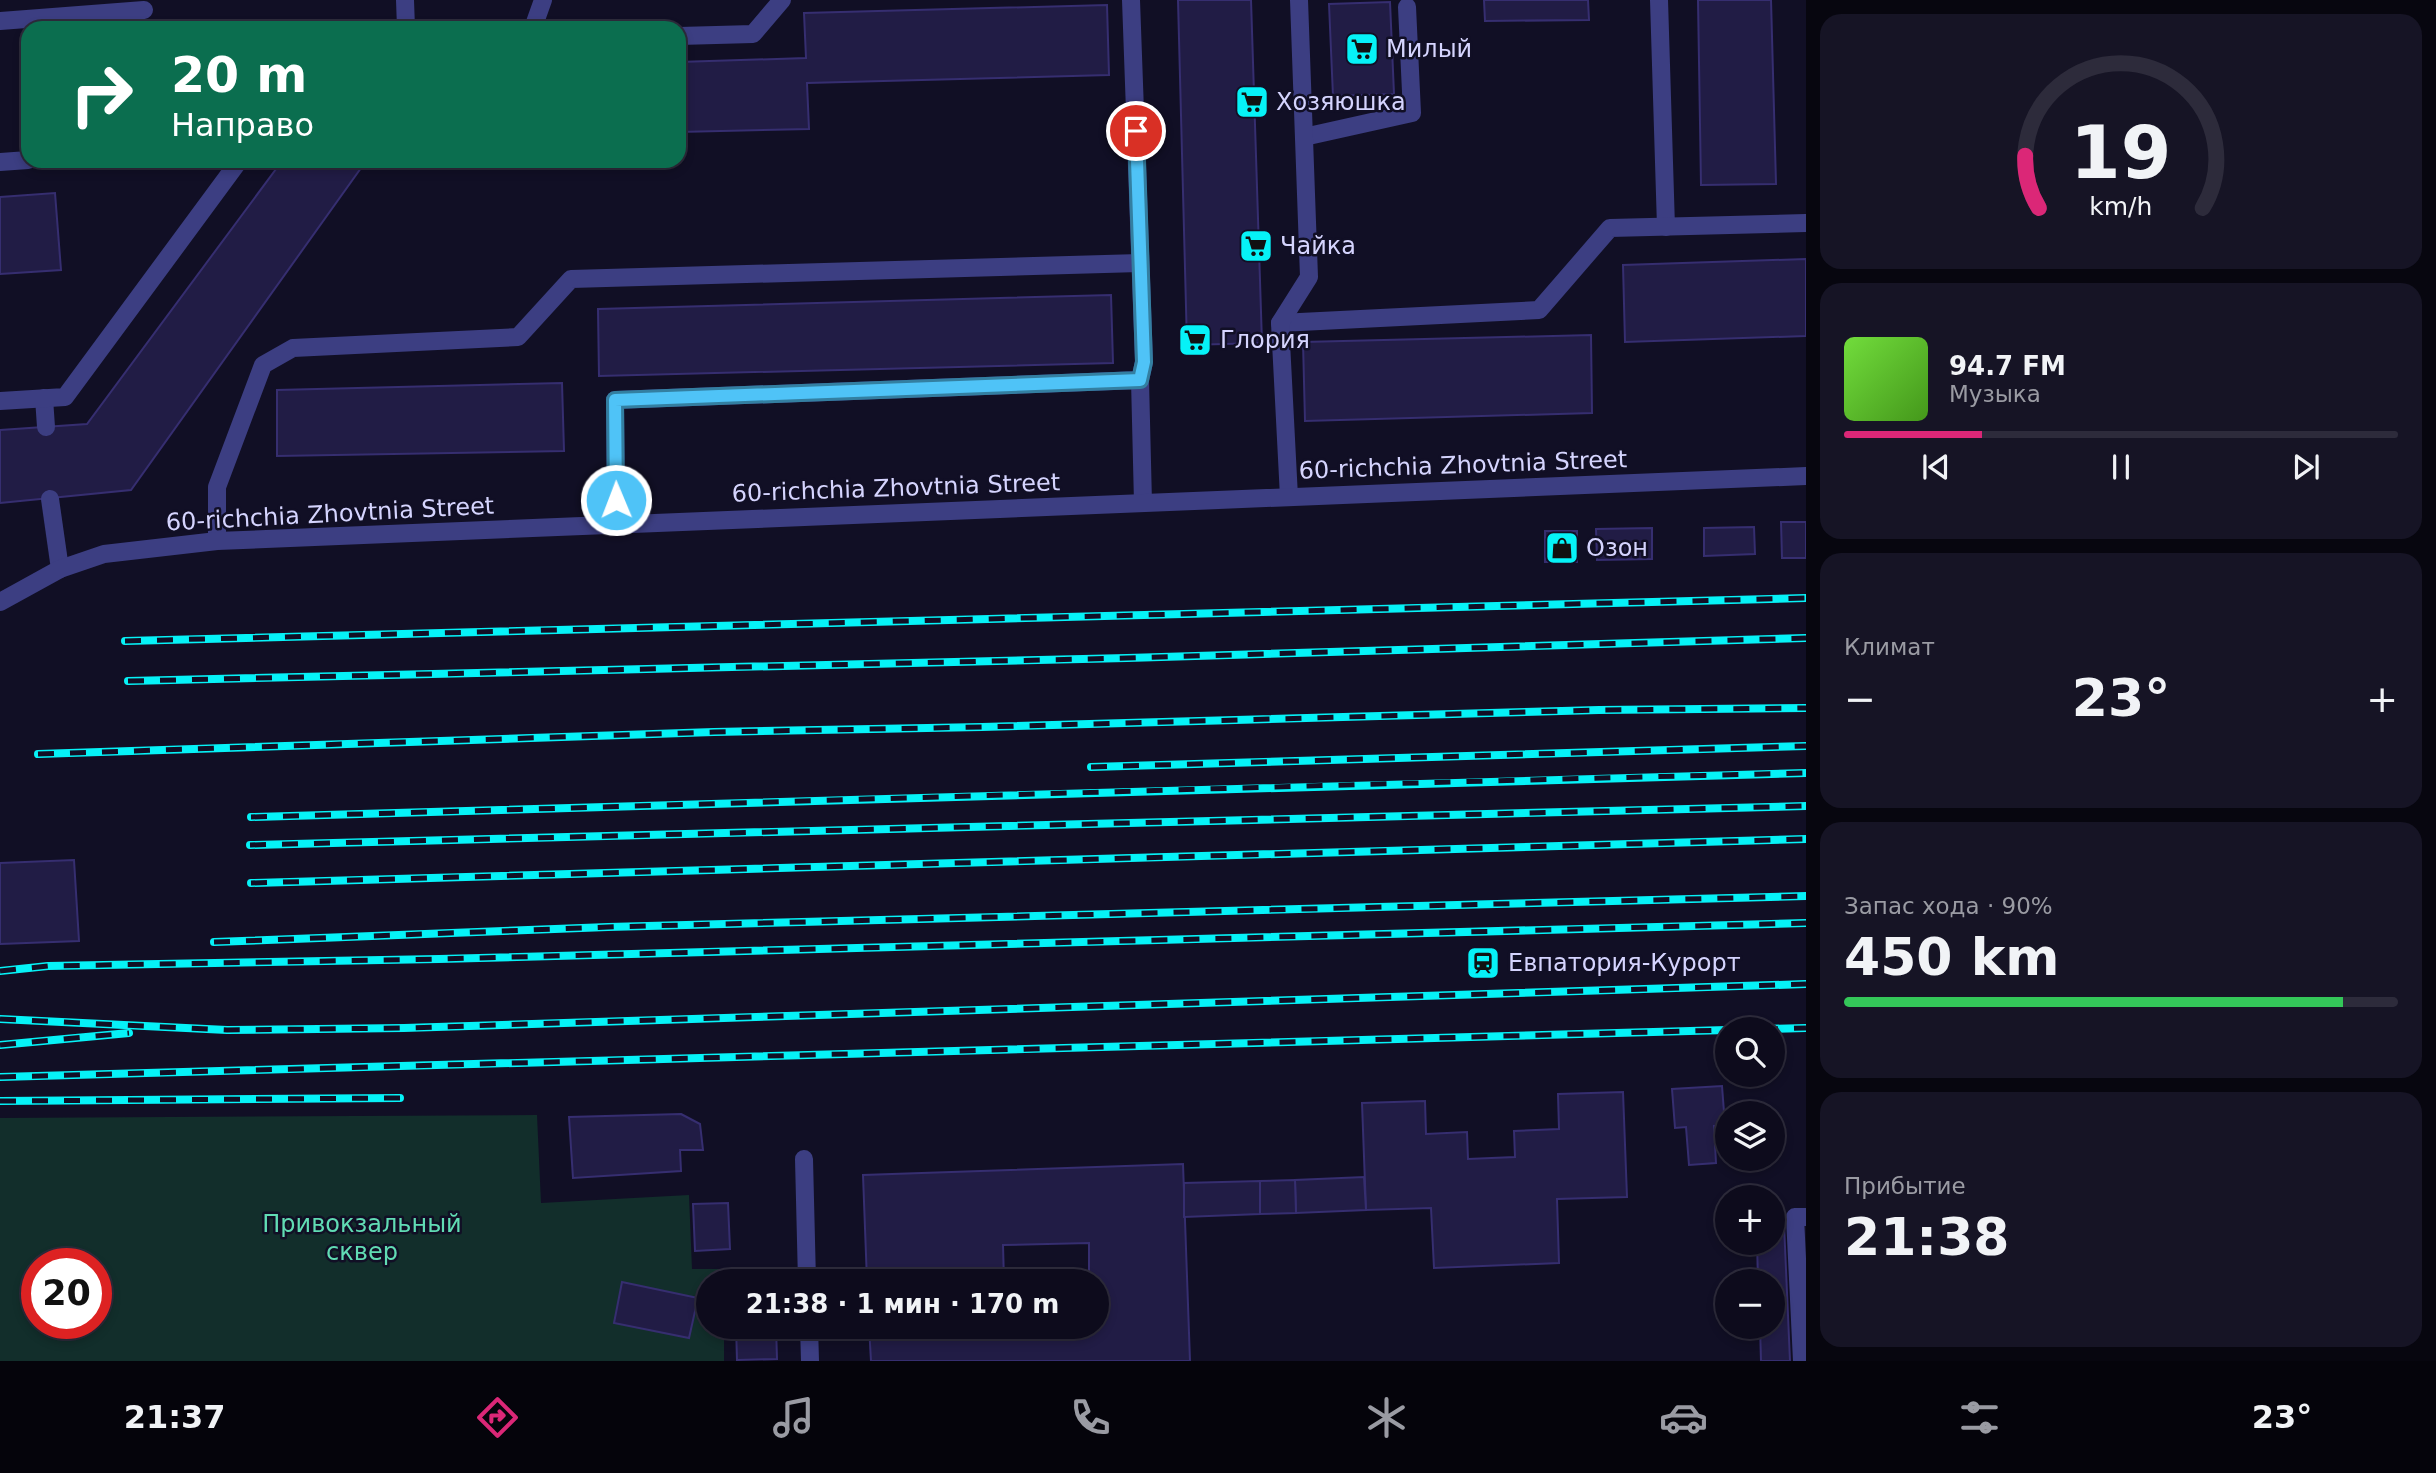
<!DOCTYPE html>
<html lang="ru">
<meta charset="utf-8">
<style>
:root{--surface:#0d0b1c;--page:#161425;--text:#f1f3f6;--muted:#9a9ba3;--line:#2d2b3b;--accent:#db2777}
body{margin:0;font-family:"DejaVu Sans",sans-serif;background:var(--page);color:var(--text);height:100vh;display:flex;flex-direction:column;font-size:26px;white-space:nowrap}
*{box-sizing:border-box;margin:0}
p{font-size:23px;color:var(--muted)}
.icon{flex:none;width:38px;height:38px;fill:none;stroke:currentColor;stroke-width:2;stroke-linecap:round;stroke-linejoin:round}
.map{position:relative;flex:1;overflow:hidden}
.panel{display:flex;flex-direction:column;gap:14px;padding:14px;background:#07060f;width:630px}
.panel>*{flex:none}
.top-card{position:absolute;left:21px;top:21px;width:665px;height:147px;border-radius:21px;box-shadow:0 4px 10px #0003,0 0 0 2px var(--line);background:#0b6e4f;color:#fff;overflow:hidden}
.controls{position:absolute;left:1715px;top:1017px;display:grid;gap:14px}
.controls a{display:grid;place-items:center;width:70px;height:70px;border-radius:50%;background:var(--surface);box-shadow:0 4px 10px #0003,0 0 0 2px var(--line);font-size:35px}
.speed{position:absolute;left:21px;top:1248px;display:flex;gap:14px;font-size:35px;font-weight:700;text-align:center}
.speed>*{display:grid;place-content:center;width:91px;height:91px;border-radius:50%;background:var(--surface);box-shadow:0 4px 10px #0003,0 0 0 2px var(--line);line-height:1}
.speed .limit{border:10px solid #d22;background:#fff;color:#111}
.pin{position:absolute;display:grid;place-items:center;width:60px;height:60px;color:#fff;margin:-30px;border:4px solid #fff;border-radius:50%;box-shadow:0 2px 7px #0007}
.me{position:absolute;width:77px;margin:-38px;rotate:359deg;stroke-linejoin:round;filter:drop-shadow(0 0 5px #0008)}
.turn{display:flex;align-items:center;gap:24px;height:147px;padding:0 35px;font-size:32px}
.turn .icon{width:91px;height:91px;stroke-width:2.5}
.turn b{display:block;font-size:49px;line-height:60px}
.big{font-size:52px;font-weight:700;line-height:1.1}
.panel .card{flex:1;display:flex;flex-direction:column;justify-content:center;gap:10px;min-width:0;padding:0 24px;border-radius:21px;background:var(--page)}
.panel .dial{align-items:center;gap:0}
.dial svg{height:182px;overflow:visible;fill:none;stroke:var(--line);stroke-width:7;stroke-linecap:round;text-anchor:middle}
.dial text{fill:var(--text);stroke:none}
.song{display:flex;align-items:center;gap:21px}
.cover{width:84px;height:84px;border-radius:10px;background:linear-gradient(135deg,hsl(100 70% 55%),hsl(100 70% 35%))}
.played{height:7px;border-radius:4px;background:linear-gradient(90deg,var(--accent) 25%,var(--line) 25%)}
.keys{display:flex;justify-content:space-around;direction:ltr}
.heat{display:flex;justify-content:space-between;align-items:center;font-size:38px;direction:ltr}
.charge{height:10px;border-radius:5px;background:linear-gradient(90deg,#34c759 90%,var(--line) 0)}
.trip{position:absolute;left:696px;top:1269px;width:413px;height:70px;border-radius:35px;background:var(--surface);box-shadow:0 4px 10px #0003,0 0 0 2px var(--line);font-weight:700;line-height:70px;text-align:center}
.tabs{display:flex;height:112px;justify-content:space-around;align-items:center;background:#05040b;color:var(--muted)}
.tabs .icon{width:49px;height:49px}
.tabs .active{color:var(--accent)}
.tabs b{font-size:32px;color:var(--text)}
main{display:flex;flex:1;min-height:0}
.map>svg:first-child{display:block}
.green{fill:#122e2b;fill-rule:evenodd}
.building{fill:#211c45;stroke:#362e70;stroke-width:2}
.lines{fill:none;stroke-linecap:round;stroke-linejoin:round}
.lane{stroke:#3c3e82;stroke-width:18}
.street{stroke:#3c3e82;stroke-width:18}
.rail-casing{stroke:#06f2f7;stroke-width:8}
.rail{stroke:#110f25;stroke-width:5;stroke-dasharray:16;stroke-linecap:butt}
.route-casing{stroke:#337fa1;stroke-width:18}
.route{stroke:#4fc3f7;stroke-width:12}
.labels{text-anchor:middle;stroke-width:5;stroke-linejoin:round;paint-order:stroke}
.poi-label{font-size:24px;fill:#d5d4fe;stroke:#110f25;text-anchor:start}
.street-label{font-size:24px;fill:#d5d4fe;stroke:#110f25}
.park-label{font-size:24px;fill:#61dcb4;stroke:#110f25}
</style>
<main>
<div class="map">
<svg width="1806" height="1361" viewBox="0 0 1806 1361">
<rect width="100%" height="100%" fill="#110f25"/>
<path class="green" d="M537,1115L541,1203L689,1195L692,1269H723V1281H709V1326L724,1327V1361H0V1118ZM37,1264H96V1323H37Z"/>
<g class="building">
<path d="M1178,0H1251L1262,343L1187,345Z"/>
<path d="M1484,0H1588L1589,20L1485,21Z"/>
<path d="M1698,0H1771L1776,184L1701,185Z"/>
<path d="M1390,2L1394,94L1333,96L1329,4Z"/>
<path d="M1107,5L1109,75L807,83L809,129L679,132V62L806,58L804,13Z"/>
<path d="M282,161H366L131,490L0,503V430L87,424Z"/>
<path d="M55,193L61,270L0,274V197Z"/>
<path d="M1806,259V336L1625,342L1623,265Z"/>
<path d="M1111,295L1113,363L599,376L598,309Z"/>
<path d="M1591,335L1592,413L1305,421L1303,342Z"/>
<path d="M562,383L564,451L277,456V390Z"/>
<path d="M1781,522H1806V558H1782Z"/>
<path d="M1754,527L1755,554L1704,556V528Z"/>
<path d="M1652,528V559L1597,560L1596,529Z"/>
<rect x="1545" y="531" width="32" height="31"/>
<path d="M74,860L79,941L0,944V863Z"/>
<path d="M1722,1086L1725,1125L1714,1126L1716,1163L1689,1165L1686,1127L1675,1128L1672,1089Z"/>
<path d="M1623,1092L1627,1197L1557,1199L1559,1263L1434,1268L1431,1208L1366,1210L1362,1103L1425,1101L1426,1134L1467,1132L1468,1159L1515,1157L1514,1131L1559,1129L1558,1094Z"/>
<path d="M681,1114L700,1124L703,1150H680L681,1171L573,1178L569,1117Z"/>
<path d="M1183,1164L1190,1361H871L869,1326H1005V1332L1091,1329V1326H1097V1281H1089V1243L1003,1245L1004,1281H867L863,1175Z"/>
<path d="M1364,1177L1366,1210L1296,1213L1295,1180Z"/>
<path d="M1295,1180L1296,1213L1260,1214V1181Z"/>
<path d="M1260,1181V1214L1184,1217V1183Z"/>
<path d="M728,1203L730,1249L695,1251L693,1204Z"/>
<path d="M1773,1224H1784L1790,1361H1761L1760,1326H1773V1281H1758L1757,1242H1773Z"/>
<path d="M622,1282L698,1298L689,1338L614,1323Z"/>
<path d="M736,1326H776L777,1359L737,1360Z"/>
</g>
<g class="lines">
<g class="lane">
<path d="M405,0L406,28"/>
<path d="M1131,0L1144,362L1140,380"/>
<path d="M1659,0L1666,227"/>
<path d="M0,21L144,10"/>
<path d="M533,28L543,0"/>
<path d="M679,36L753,34L782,0"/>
<path d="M1304,137L1412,113L1407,7"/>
<path d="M0,162L28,160"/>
<path d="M1280,323L1539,310L1610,228L1806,223"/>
<path d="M44,398L46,427"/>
<path d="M0,401L65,397L239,161"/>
<path d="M1289,497L1280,323L1309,277L1299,0"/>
<path d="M50,499L60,569"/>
<path d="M616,525L615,400L1140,380L1143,503"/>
<path d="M217,541V487L263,365L293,348L518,337L571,279L1140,263"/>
<path d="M804,1159L807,1281"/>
<path d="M809,1326L810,1361"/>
<path d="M1802,1361L1795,1217H1806"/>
</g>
<path class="street" d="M0,602L60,569L104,554L217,541L1806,476"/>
<defs>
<g id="rail">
<path d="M125,641L1806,598"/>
<path d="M128,681L1127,658L1806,638"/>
<path d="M38,754L714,732L982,727L1599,710L1806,708"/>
<path d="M1091,767L1806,746"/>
<path d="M251,817C769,803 1287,785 1806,773"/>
<path d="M250,845L1806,806"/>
<path d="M251,883L1806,839"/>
<path d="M214,942L608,927L1806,896"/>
<path d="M0,971L48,966L439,959L1806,923"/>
<path d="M0,1019L227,1030L404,1028L1806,984"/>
<path d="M1762,1029L1806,1028"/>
<path d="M0,1045L129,1033"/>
<path d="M0,1077L1727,1030"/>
<path d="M0,1101L400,1098"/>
</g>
</defs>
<use href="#rail" class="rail-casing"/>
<use href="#rail" class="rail"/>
</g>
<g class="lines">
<defs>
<path id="route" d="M616,500L615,400L1140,380L1144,362L1136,131"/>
</defs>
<use href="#route" class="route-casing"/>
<use href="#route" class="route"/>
</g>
<defs>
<symbol id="supermarket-square" viewBox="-11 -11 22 22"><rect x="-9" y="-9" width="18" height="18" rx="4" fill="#06f2f7" stroke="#110f25"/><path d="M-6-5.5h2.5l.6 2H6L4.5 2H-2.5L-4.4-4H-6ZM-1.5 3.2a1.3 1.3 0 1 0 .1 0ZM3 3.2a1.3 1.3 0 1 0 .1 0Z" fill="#111"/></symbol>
<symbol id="shop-square" viewBox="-11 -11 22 22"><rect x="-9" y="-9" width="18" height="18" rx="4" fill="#06f2f7" stroke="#110f25"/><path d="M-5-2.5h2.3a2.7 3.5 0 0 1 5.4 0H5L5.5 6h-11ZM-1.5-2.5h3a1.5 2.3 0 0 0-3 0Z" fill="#111"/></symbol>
<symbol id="station-square" viewBox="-11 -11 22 22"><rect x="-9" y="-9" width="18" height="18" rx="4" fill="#06f2f7" stroke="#110f25"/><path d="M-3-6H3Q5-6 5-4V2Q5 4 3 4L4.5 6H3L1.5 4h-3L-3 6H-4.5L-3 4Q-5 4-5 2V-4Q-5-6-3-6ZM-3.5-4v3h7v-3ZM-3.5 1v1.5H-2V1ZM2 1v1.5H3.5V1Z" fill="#111"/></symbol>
</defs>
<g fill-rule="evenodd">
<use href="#supermarket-square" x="1343" y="30" width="38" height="38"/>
<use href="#supermarket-square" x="1233" y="83" width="38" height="38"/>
<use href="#supermarket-square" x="1237" y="227" width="38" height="38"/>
<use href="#supermarket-square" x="1176" y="321" width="38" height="38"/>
<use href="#shop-square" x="1543" y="529" width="38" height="38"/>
<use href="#station-square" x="1464" y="944" width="38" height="38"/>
</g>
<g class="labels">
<g class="poi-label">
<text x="1386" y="57">Милый</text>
<text x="1276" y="110">Хозяюшка</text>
<text x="1280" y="254">Чайка</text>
<text x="1220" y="348">Глория</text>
<text x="1586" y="556">Озон</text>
<text x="1508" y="971">Евпатория-Курорт</text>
</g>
<g class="street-label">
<text transform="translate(1463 465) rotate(-2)" y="8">60-richchia Zhovtnia Street</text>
<text transform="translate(896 488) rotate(-2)" y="8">60-richchia Zhovtnia Street</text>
<text transform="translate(330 514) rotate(-3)" y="8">60-richchia Zhovtnia Street</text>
</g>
<g class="park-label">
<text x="362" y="1232">Привокзальный<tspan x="362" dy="28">сквер</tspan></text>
</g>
</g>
</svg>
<div class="controls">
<a><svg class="icon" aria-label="search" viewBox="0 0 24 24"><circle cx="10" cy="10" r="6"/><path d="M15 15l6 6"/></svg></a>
<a><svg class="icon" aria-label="layers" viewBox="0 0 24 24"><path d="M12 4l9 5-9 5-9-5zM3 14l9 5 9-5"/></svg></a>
<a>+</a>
<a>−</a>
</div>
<div class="speed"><div class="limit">20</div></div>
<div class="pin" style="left:1136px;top:131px;background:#d93025"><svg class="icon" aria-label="arrive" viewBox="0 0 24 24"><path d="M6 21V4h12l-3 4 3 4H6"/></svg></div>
<svg class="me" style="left:616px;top:500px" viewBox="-20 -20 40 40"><circle r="17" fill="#4fc3f7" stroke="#fff" stroke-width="3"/><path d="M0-11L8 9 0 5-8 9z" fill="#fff"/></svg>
<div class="trip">21:38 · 1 мин · 170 m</div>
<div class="top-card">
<div class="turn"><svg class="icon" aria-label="right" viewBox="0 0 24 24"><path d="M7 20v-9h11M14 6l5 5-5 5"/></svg><div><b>20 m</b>Направо</div></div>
</div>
</div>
<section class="panel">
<div class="card dial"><svg viewBox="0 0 100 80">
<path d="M14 69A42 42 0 1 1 86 69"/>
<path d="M14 69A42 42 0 0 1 8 46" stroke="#db2777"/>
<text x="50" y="56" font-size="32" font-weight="700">19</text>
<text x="50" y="72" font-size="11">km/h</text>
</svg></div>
<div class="card">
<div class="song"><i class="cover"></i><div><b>94.7 FM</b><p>Музыка</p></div></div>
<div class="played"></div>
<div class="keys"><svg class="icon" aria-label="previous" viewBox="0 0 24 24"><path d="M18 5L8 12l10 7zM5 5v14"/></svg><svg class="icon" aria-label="pause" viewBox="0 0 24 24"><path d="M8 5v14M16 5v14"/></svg><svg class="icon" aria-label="next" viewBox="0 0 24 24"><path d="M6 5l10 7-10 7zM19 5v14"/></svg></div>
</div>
<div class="card"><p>Климат</p>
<div class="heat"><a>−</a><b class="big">23°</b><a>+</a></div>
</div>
<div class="card"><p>Запас хода · 90%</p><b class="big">450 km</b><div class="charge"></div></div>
<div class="card"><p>Прибытие</p><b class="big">21:38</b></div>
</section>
</main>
<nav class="tabs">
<b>21:37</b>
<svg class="icon active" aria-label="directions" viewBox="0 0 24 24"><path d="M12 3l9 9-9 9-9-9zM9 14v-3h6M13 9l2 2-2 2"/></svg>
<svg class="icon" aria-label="music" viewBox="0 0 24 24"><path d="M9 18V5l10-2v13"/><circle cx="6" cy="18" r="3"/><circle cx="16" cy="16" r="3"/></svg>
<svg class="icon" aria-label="phone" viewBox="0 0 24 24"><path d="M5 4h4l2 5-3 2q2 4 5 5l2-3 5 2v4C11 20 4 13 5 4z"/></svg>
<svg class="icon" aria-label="climate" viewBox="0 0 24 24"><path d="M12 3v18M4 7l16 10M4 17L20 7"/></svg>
<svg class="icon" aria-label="car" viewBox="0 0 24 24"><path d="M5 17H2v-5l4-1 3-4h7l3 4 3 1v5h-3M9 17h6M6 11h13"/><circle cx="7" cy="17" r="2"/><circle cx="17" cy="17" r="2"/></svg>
<svg class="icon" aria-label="filters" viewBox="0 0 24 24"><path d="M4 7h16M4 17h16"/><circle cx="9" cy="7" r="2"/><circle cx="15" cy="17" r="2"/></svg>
<b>23°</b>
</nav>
